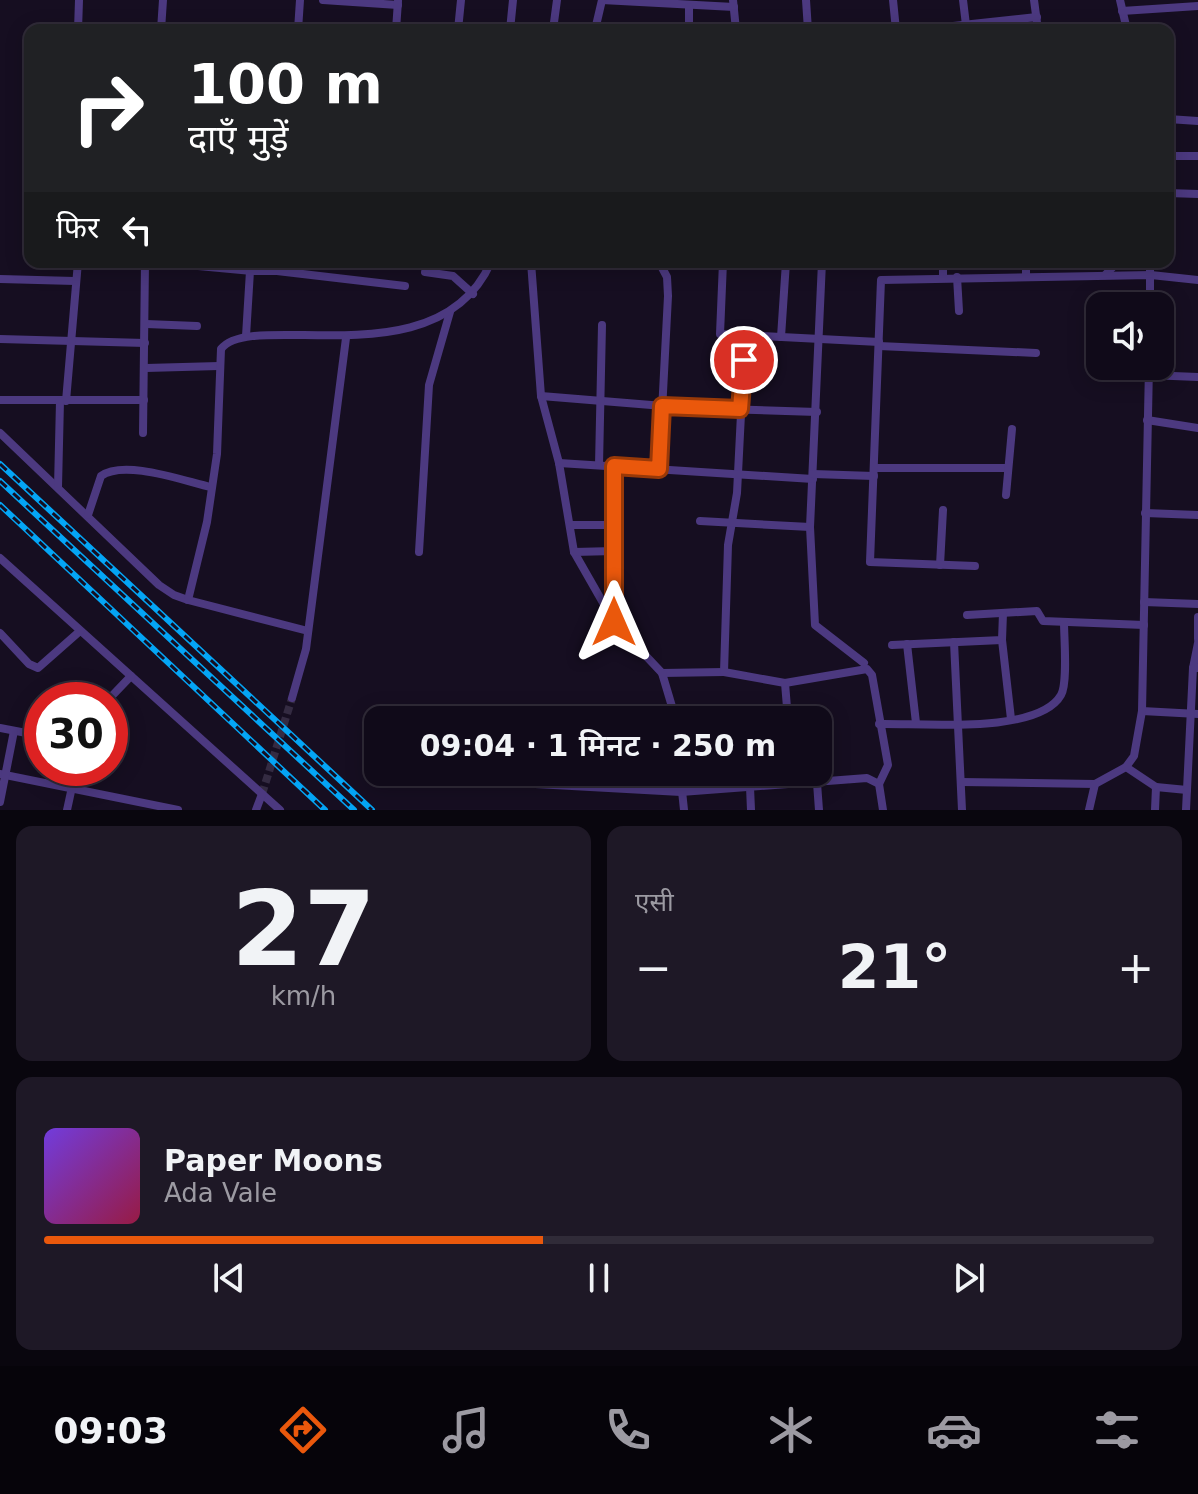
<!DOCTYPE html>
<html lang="hi">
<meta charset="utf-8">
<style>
:root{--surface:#100a19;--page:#1e1826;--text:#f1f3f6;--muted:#9c9aa2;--line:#302b38;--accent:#ea580c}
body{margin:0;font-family:"DejaVu Sans","Noto Sans Devanagari",sans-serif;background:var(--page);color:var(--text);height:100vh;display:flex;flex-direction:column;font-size:30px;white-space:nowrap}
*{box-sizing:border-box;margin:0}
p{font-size:26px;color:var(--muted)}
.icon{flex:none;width:44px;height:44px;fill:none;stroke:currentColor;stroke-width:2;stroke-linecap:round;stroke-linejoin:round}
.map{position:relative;height:810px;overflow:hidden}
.side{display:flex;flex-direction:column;gap:16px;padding:16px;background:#09060e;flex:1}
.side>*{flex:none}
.banner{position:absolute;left:24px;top:24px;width:1150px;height:244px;border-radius:16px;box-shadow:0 4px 20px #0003,0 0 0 2px var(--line);background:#202124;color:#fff;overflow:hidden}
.tools{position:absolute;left:1086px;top:292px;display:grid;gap:16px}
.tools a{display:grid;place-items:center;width:88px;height:88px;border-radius:16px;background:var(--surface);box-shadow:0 4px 20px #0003,0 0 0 2px var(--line);font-size:40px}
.speed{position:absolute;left:24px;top:682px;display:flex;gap:16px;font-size:40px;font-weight:700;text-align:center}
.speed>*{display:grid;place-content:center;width:104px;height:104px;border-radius:50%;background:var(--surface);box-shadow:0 4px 20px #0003,0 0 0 2px var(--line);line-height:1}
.speed .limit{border:12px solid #d22;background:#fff;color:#111}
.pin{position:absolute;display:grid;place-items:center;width:68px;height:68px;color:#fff;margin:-34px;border:4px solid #fff;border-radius:50%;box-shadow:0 2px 8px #0007}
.me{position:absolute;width:88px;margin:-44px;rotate:0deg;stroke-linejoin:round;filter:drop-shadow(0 0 6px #0008)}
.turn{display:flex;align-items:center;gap:28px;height:168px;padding:0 32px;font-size:36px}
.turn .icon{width:104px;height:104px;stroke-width:2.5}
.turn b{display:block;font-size:56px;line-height:68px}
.then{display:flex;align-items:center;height:76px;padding:0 32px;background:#0003;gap:16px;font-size:30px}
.big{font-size:60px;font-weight:600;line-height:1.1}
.side .card{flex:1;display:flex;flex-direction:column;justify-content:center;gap:12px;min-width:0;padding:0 28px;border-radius:16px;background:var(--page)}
.side .dial{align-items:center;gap:0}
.dial b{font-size:104px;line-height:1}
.song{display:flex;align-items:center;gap:24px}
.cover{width:96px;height:96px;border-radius:12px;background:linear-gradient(135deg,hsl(260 70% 55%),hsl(340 70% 35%))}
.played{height:8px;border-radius:4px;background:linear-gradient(90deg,var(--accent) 45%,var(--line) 45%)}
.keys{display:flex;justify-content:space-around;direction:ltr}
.heat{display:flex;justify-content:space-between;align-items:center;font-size:44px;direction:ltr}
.side .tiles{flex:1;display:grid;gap:16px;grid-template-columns:1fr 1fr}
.card:last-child{grid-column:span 2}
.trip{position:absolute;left:364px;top:706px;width:468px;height:80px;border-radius:16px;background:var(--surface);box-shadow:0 4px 20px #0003,0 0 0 2px var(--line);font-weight:600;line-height:80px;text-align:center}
.menu{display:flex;height:128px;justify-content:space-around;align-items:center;background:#06040a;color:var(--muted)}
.menu .icon{width:56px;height:56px}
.menu .current{color:var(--accent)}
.menu b{font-size:36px;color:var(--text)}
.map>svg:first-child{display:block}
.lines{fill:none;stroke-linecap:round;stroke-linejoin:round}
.street-tunnel{stroke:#342b42;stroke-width:8;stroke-dasharray:8 4;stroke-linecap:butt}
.street{stroke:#4c3980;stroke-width:8}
.rail-casing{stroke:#04a5f5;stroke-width:6}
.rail{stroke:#160e21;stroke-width:3;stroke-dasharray:9;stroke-linecap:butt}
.route-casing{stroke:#983908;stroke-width:20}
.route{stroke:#ea580c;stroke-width:14}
</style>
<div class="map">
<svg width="1198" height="810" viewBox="0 0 1198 810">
<rect width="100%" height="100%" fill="#160e21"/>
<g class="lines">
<path class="street-tunnel" d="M262,794L292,698"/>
<g class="street">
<path d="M323,0L398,5"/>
<path d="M602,0L734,7"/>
<path d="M733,0L736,30"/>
<path d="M806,0L808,30"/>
<path d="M893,0L896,30"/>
<path d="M963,0L966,25"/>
<path d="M1034,0L1038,30"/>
<path d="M1120,0L1127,30"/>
<path d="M1122,11L1198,6"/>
<path d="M78,30L79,0"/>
<path d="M161,30L163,0"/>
<path d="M298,30L300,0"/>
<path d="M396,30L398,1"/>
<path d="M458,30L461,0"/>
<path d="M510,30L513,0"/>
<path d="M553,30L557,0"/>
<path d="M595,30L602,0"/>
<path d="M689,30V7"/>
<path d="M916,30L1037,17"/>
<path d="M1168,119L1198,121"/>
<path d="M1168,156H1198"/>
<path d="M1168,193L1198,194"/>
<path d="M78,262L145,264"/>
<path d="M155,262L252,271"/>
<path d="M531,262L541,396L559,463L574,552L614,622L662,673L724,672"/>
<path d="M723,262L720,334L879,342"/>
<path d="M764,262L882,265"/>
<path d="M822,262L810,527L815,625L864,663"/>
<path d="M943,262V278"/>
<path d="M1026,262V276"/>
<path d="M425,272L453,276L473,294"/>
<path d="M1105,275L1118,262"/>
<path d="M957,277L959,311"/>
<path d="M0,279L75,281"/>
<path d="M1150,306V262"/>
<path d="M146,324L197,326"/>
<path d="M745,335L737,493L728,545L724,672L785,683L788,720"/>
<path d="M246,336L250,271H277L405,286"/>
<path d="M781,337L786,262"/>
<path d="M0,339L145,343"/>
<path d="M879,346L1036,353"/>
<path d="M146,368L219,366"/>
<path d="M1148,375L1198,377"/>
<path d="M541,396L688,408L817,412"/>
<path d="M0,400H144"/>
<path d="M66,401L78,262"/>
<path d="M1147,420L1198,428"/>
<path d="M0,433L159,585L174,595L188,600"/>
<path d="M143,433L145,262"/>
<path d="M559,463L813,479"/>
<path d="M599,465L602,325"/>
<path d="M614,466V621"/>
<path d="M874,468H1008"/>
<path d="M659,469L668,296L667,277L659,262"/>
<path d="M813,474L874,476"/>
<path d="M58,487L60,401"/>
<path d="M1006,495L1012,429"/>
<path d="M1145,513L1198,515"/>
<path d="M88,515L101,476C124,459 184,481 211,487"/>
<path d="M700,521L810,527"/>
<path d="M570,525H614"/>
<path d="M419,552L429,385L450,312"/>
<path d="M574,552L614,551"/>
<path d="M0,558L280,810"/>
<path d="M940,565L943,510"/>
<path d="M975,566L870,562L881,280L1151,275L1198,280"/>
<path d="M1144,602L1198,604"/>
<path d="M967,615L1037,611L1043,621L1144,625"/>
<path d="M1198,617V639"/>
<path d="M308,631L188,600L207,522L217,454L221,349C252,308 438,382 491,262"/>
<path d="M0,633L29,664L38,668L80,631"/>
<path d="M1002,640L1011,719"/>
<path d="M954,642L962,810"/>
<path d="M907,644L916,723"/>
<path d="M892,645L1002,640L1003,613"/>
<path d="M1193,668L1198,643"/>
<path d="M662,673L676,720"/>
<path d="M785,683L867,669L872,675L888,765L879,784"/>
<path d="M292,698L306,649L346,338"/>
<path d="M108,700L131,676"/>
<path d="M1142,711L1198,714"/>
<path d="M879,724C921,723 1038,735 1061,695C1068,683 1064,638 1064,622"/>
<path d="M0,728L42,736"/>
<path d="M1126,767L1156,787L1187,790"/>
<path d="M680,772L684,810"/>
<path d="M0,774L178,810"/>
<path d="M501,782L681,792L867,778L879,784L883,810"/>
<path d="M961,782L1095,784"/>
<path d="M817,783L819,810"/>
<path d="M750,787L751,810"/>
<path d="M0,802L14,731"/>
<path d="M67,810L72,787"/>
<path d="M256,810L262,794"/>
<path d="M1089,810L1095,784L1126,767L1134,756L1142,711L1149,366"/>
<path d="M1155,810L1156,787"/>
<path d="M1186,810L1193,668H1198"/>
</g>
<defs>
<g id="rail">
<path d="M0,464L372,810"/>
<path d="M0,481L354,810"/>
<path d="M0,505L325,810"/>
</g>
</defs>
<use href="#rail" class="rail-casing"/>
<use href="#rail" class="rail"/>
</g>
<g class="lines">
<defs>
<path id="route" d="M614,622V466L659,469L662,406L740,409L744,360"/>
</defs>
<use href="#route" class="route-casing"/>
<use href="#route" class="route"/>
</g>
</svg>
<div class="tools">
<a><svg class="icon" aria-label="sound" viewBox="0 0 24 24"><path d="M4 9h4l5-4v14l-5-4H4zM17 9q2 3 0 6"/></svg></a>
</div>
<div class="speed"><div class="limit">30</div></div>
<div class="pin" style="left:744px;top:360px;background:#d93025"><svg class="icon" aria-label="arrive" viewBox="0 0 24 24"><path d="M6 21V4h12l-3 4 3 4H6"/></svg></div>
<svg class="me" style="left:614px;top:622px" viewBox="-20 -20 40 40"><path d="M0-17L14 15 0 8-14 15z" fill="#ea580c" stroke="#fff" stroke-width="4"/></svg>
<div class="trip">09:04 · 1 मिनट · 250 m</div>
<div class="banner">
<div class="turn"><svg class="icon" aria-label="right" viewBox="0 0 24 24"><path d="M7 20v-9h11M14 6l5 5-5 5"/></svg><div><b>100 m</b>दाएँ मुड़ें</div></div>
<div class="then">फिर<svg class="icon" aria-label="left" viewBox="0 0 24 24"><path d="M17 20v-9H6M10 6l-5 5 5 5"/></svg></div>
</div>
</div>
<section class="side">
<div class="tiles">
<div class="card dial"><b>27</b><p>km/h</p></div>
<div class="card"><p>एसी</p>
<div class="heat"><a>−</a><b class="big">21°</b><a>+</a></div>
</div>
<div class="card">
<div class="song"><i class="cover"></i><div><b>Paper Moons</b><p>Ada Vale</p></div></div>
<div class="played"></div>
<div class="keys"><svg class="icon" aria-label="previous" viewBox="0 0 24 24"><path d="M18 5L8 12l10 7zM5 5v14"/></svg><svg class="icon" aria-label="pause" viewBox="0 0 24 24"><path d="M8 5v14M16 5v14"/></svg><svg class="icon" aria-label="next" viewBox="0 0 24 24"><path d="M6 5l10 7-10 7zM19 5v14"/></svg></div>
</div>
</div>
</section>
<nav class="menu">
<b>09:03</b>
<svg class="icon current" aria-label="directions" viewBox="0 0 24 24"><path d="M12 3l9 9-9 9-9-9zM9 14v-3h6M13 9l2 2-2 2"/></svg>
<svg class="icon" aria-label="music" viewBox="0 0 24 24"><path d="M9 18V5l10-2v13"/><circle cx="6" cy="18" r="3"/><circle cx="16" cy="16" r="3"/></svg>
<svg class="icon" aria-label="phone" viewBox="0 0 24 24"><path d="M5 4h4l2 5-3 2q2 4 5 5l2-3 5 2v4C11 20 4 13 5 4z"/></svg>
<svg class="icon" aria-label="climate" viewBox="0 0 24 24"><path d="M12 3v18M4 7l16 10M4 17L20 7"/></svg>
<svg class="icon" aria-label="car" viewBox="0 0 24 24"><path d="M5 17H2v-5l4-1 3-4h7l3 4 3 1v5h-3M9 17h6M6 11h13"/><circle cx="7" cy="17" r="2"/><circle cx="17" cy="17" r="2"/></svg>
<svg class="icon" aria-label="filters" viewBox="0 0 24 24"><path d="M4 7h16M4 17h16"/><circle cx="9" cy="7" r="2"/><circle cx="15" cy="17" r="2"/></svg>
</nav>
